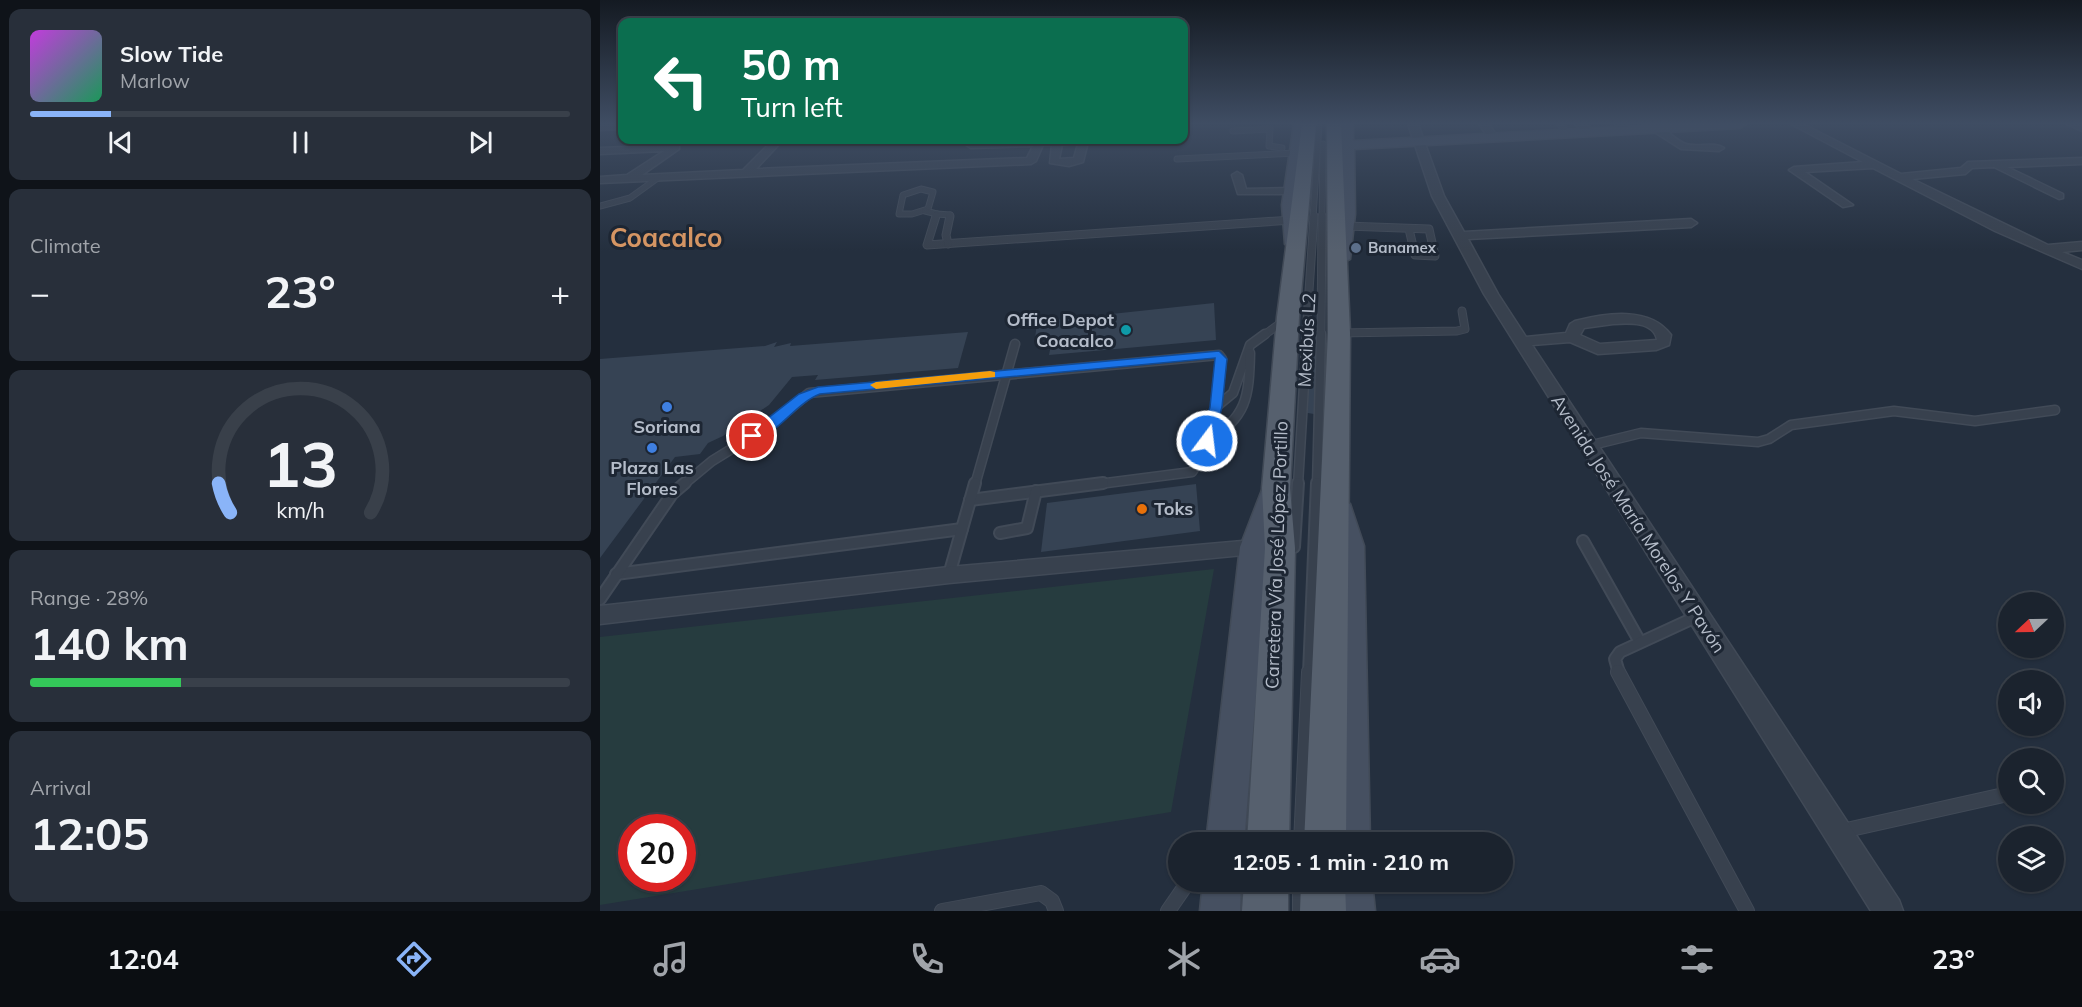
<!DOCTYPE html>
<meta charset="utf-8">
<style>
:root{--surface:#1b232e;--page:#282f3a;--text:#f1f3f6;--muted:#a0a4aa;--line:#39404a;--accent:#8ab4f8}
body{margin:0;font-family:Mulish,sans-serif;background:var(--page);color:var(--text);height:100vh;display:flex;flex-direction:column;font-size:22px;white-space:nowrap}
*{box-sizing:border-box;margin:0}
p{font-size:20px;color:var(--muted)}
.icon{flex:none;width:33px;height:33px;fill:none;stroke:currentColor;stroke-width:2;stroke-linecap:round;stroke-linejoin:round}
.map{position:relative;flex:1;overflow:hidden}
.side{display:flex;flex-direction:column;gap:9px;padding:9px;background:#0f1319;width:600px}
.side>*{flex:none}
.banner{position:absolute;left:18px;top:18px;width:570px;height:126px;border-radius:12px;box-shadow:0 2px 4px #0004,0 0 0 2px var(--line);background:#0b6e4f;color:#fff;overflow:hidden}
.needle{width:39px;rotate:248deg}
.controls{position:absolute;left:1398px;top:592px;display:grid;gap:12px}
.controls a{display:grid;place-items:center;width:66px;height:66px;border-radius:50%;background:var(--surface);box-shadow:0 2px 4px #0004,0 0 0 2px var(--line);font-size:30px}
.speed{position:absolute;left:18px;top:814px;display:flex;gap:12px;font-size:30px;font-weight:700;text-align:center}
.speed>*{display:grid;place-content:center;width:78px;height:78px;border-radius:50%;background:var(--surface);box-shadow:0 2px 4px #0004,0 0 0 2px var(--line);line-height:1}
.speed .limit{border:9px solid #d22;background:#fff;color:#111}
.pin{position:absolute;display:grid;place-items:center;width:51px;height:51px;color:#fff;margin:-26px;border:3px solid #fff;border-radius:50%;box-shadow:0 2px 6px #0007}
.me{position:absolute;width:66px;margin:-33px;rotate:15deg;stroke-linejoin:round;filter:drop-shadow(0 0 4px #0008)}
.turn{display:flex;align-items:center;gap:21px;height:126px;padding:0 24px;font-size:27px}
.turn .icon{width:78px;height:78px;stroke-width:2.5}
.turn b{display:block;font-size:42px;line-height:51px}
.big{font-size:45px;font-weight:700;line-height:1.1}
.side .card{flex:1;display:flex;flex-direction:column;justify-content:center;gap:9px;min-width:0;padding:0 21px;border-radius:12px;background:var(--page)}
.side .dial{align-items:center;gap:0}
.dial svg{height:156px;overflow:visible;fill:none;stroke:var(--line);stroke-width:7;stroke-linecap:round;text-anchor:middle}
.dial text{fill:var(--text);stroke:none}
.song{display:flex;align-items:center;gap:18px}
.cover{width:72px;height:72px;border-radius:9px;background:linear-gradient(135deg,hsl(290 70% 55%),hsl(150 70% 35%))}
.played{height:6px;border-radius:3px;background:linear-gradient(90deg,var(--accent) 15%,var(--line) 15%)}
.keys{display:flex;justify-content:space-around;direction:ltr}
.heat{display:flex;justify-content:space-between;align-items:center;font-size:33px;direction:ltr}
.charge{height:9px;border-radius:4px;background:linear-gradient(90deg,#34c759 28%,var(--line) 0)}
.trip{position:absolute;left:568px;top:832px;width:345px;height:60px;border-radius:30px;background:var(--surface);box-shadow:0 2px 4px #0004,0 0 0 2px var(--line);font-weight:700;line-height:60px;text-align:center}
.tabs{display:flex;height:96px;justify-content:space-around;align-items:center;background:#0b0e12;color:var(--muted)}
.tabs .icon{width:42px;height:42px}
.tabs .active{color:var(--accent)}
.tabs b{font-size:27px;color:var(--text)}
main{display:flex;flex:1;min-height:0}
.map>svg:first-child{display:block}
.green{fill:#263c3f;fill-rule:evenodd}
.building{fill:#364354}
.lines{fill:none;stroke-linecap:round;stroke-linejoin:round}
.lane-far4-casing{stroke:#414a57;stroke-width:7}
.lane-far3-casing{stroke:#414a57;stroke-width:9}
.lane-far2-casing{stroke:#414a57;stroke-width:11}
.lane-far1-casing{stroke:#414a57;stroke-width:14}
.lane-casing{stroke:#414a57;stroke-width:16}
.street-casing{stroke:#414a57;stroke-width:3}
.secondary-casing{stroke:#414a57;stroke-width:3}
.primary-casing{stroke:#414a57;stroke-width:3}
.lane-far4{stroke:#38414e;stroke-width:5}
.lane-far3{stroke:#38414e;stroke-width:7}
.lane-far2{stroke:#38414e;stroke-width:8}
.lane-far1{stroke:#38414e;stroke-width:10}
.lane{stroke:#38414e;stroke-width:14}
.street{fill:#38414e;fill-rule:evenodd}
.secondary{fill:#465061;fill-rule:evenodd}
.primary{fill:#56606e;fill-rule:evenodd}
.route{fill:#1a73e8;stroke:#114b97;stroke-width:1.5}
.slow{fill:#f59e0b}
.service-dot{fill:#5c6f8a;stroke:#1d2633;stroke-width:2}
.culture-dot{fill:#0f9aa8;stroke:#1d2633;stroke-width:2}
.shop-dot{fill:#3f7fe0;stroke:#1d2633;stroke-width:2}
.food-dot{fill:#e8710a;stroke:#1d2633;stroke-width:2}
.labels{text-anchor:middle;stroke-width:6;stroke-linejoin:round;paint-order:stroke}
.far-poi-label{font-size:15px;font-weight:bold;fill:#b4bcc9;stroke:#1d2633;text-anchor:start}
.poi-label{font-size:18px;font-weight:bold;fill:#b4bcc9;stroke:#1d2633}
.street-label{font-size:18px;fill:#b4bcc9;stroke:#1d2633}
.far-town-label{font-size:26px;font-weight:bold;fill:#d59563;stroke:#1d2633}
</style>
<main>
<section class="side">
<div class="card">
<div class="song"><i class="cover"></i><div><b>Slow Tide</b><p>Marlow</p></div></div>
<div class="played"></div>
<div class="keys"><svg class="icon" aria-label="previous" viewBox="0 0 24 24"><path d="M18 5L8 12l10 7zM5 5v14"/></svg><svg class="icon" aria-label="pause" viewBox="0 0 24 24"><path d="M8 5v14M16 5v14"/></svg><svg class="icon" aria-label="next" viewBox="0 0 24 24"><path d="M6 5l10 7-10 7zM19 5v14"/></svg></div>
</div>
<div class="card"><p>Climate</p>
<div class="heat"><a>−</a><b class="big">23°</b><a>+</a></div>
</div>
<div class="card dial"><svg viewBox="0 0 100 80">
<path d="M14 69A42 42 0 1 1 86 69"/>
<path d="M14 69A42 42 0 0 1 8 54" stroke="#8ab4f8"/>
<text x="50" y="56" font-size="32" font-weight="700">13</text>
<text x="50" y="72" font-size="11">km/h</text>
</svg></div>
<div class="card"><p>Range · 28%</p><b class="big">140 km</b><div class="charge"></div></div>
<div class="card"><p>Arrival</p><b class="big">12:05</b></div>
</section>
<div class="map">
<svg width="1482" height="911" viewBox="0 0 1482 911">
<rect width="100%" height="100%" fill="#242f3e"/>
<path class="green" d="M614,569L571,812L0,905V637ZM32,828H82V879H32Z"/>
<g class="building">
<path d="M614,303L616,340L449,355L452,340L435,339L437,322Z"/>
<path d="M368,332L358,368L215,380L218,375L192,377L169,405L123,436L108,443L100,454L75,457L0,558V359L165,346L177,342L174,347L191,343L190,346Z"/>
<path d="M707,341L722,342L720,415L702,412Z"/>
<path d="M596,484L600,531L441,552L447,503Z"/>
</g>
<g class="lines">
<defs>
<g id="lane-far4">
<path d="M959,124L968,133"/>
<path d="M633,131L670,129L669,146L682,148"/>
<path d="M577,159L696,153"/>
<path d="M321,189L333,192L328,209L312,214H299L303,195Z"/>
<path d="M0,206L30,198L59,177"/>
<path d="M325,211L337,214L336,218"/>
<path d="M337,214L350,215L349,218"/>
<path d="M713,218L719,124"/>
<path d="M722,218L723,144"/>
</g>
<g id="lane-far3">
<path d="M336,216L327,245L692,220"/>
<path d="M746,226L829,229L835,256L815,255L809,229"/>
<path d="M348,244L346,235L350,216"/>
<path d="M739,333L857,331L865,329L862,311"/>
<path d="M663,336L686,319"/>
<path d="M706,336L714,216"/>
<path d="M721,336L722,216"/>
</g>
<g id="lane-far2">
<path d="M616,407L633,393L650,345L665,334"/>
<path d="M607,441C647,418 649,397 650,353"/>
<path d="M988,446L1041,433L1158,442L1169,439L1191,425L1294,411L1375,421L1455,410"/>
<path d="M83,485L112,461L172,424L209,393L619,355L622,359C617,397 616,441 592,472L491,485"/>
<path d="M375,485L415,344"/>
<path d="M698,485L707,334"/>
<path d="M717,485L721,334"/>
</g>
<g id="lane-far1">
<path d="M370,500L503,483"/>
<path d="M400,533L427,528L436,491"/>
<path d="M983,541L1040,642"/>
<path d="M694,547L698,483"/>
<path d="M16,574L362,529"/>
<path d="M349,575L375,483"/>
<path d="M0,599L72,494L85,483"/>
<path d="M709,673L717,483"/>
<path d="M1019,673L1015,659L1020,652L1098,616"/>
</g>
<g id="lane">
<path d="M1018,672L1147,911"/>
<path d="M1242,831L1408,794"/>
<path d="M701,843L709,672"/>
<path d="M700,882V911"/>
<path d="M342,911L441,893L452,901L456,911"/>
<path d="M568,911L588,882"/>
</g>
<g id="street">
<path d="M0,124H22V129L0,130Z"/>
<path d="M808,124H818L844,196L864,232L1091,219L1097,223L1091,227L868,239L898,294L926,337L966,333L970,324L975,321C1006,313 1050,306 1071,335L1069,345L1056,350L998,354L970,342L932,345L1299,900L1303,911H1271L884,294L832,196ZM1013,324C1028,323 1054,321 1057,340L1000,344L980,335L984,328Z"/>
<path d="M879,124H889L898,138L896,140H890Z"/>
<path d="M975,124H986L995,132L987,134Z"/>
<path d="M1015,124H1026L1033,130L1025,132Z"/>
<path d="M1191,124H1203L1301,174L1361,168L1368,162L1482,158V164L1407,167L1463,194V198L1459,199L1394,167L1372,168L1365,174L1312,179L1448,245L1482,242V250L1462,252L1482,260V269L1395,231L1273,168L1205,172L1253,205L1243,207L1189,170L1194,167L1263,162Z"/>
<path d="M1467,124L1482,125V131Z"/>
<path d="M1053,127C1066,126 1074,140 1086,144C1098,148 1114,141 1124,148L1119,151L1081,149L1053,131Z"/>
<path d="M173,140H183L156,169L427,158L433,146L371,148L366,145L371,142L485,140L488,142L483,162L469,166L450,163L452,145H443L436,161L431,164L0,183V177L27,175L64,151L0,154V148L79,145V149L42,175L143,170ZM478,144L474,158L459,159L462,145Z"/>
<path d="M637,172L642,175L646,189L691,188L697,191L691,194H638L632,175Z"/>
<path d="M654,540L661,542L664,547L661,552L654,554L349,583L0,624V606L349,567Z"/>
</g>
<g id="secondary">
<path d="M694,124H706L698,205L701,244L693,249L685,244L682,205Z"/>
<path d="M741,124H753V141L1072,124H1146L1140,128L754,149L755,214L750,259L741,264L732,259L739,214Z"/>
<path d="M675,481L684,484L688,490L668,547L644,843H606L640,547L662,490L666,484Z"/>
<path d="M741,501L750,504L764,546L770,843H732L736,546L728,510L732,504Z"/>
<path d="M603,882H641L640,911H600Z"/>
<path d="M734,882H772L775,911H735Z"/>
</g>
<g id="primary">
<path d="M702,124H716L699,317L690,488L695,548L689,843H647L665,548L662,488L677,317Z"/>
<path d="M727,124H741L750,333L746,843H704L728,333Z"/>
<path d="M644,882H688V911H642Z"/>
<path d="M701,882H745L746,911H700Z"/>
</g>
</defs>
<use href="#lane-far4" class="lane-far4-casing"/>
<use href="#lane-far3" class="lane-far3-casing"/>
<use href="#lane-far2" class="lane-far2-casing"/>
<use href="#lane-far1" class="lane-far1-casing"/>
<use href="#lane" class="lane-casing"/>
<use href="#street" class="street-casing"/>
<use href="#secondary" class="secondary-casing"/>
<use href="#primary" class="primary-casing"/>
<use href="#lane-far4" class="lane-far4"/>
<use href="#lane-far3" class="lane-far3"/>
<use href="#lane-far2" class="lane-far2"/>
<use href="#lane-far1" class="lane-far1"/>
<use href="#lane" class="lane"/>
<use href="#street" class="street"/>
<use href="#secondary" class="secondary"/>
<use href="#primary" class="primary"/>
</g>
<linearGradient id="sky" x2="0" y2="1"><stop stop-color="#141a22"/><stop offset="0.49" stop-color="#3f4d63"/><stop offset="1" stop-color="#3f4d63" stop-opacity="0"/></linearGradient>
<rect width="1482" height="251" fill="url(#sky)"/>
<path class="route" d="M619,351L627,359L622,407L613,441L607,445L600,441L610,407L615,358L220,394C194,404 179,434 152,441L145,436L199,394L218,387Z"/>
<path class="slow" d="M390,371L395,372V377L276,389L270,385L276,382Z"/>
<circle class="service-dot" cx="756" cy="248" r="6"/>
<circle class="culture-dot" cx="526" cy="330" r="6"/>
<g class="shop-dot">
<circle cx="67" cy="407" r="6"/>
<circle cx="52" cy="448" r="6"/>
</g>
<circle class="food-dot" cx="542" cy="509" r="6"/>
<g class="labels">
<g class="far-poi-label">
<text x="768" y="253">Banamex</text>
</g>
<g class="poi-label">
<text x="514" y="326" text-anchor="end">Office Depot<tspan x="514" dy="21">Coacalco</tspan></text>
<text x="67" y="433">Soriana</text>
<text x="52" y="474">Plaza Las<tspan x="52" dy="21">Flores</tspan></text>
<text x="554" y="515" text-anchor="start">Toks</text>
</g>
<g class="street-label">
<text transform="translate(707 340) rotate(-87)" y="6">Mexibús L2</text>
<text transform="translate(1038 524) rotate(57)" y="6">Avenida José María Morelos Y Pavón</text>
<text transform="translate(677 555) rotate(-88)" y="6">Carretera Vía José López Portillo</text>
</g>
<g class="far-town-label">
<text x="66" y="247">Coacalco</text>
</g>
</g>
</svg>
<div class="controls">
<a><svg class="needle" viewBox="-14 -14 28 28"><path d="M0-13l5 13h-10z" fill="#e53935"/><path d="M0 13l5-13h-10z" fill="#a0a4aa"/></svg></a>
<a><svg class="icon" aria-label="sound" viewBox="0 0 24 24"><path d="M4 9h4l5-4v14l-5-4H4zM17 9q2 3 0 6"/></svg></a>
<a><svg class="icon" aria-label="search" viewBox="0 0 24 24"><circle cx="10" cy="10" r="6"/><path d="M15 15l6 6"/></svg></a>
<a><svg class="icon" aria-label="layers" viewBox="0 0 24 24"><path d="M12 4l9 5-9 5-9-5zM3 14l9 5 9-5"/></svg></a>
</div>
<div class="speed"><div class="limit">20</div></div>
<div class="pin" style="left:152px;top:436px;background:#d93025"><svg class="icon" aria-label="arrive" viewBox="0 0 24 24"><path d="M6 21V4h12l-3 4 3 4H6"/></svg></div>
<svg class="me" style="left:607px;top:441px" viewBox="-20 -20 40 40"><circle r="17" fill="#1a73e8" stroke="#fff" stroke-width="3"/><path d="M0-11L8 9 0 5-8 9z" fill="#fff"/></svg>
<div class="trip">12:05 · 1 min · 210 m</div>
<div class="banner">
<div class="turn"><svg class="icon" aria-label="left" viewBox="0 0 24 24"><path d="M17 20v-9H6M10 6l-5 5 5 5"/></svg><div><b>50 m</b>Turn left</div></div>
</div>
</div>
</main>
<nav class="tabs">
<b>12:04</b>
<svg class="icon active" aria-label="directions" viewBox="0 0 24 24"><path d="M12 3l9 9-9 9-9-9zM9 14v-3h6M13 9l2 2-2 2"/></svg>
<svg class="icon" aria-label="music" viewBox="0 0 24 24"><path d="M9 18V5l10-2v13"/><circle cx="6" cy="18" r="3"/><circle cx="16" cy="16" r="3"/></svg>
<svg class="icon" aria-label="phone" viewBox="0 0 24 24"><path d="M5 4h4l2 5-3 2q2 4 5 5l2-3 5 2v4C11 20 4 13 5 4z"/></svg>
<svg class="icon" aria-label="climate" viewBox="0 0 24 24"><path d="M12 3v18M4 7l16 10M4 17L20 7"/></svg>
<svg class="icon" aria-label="car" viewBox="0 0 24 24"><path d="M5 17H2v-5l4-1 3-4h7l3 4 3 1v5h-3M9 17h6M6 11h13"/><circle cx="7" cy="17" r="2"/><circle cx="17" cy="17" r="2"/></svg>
<svg class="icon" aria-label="filters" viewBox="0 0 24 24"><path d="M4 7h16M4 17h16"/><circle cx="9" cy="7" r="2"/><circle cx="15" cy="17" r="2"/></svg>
<b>23°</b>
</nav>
